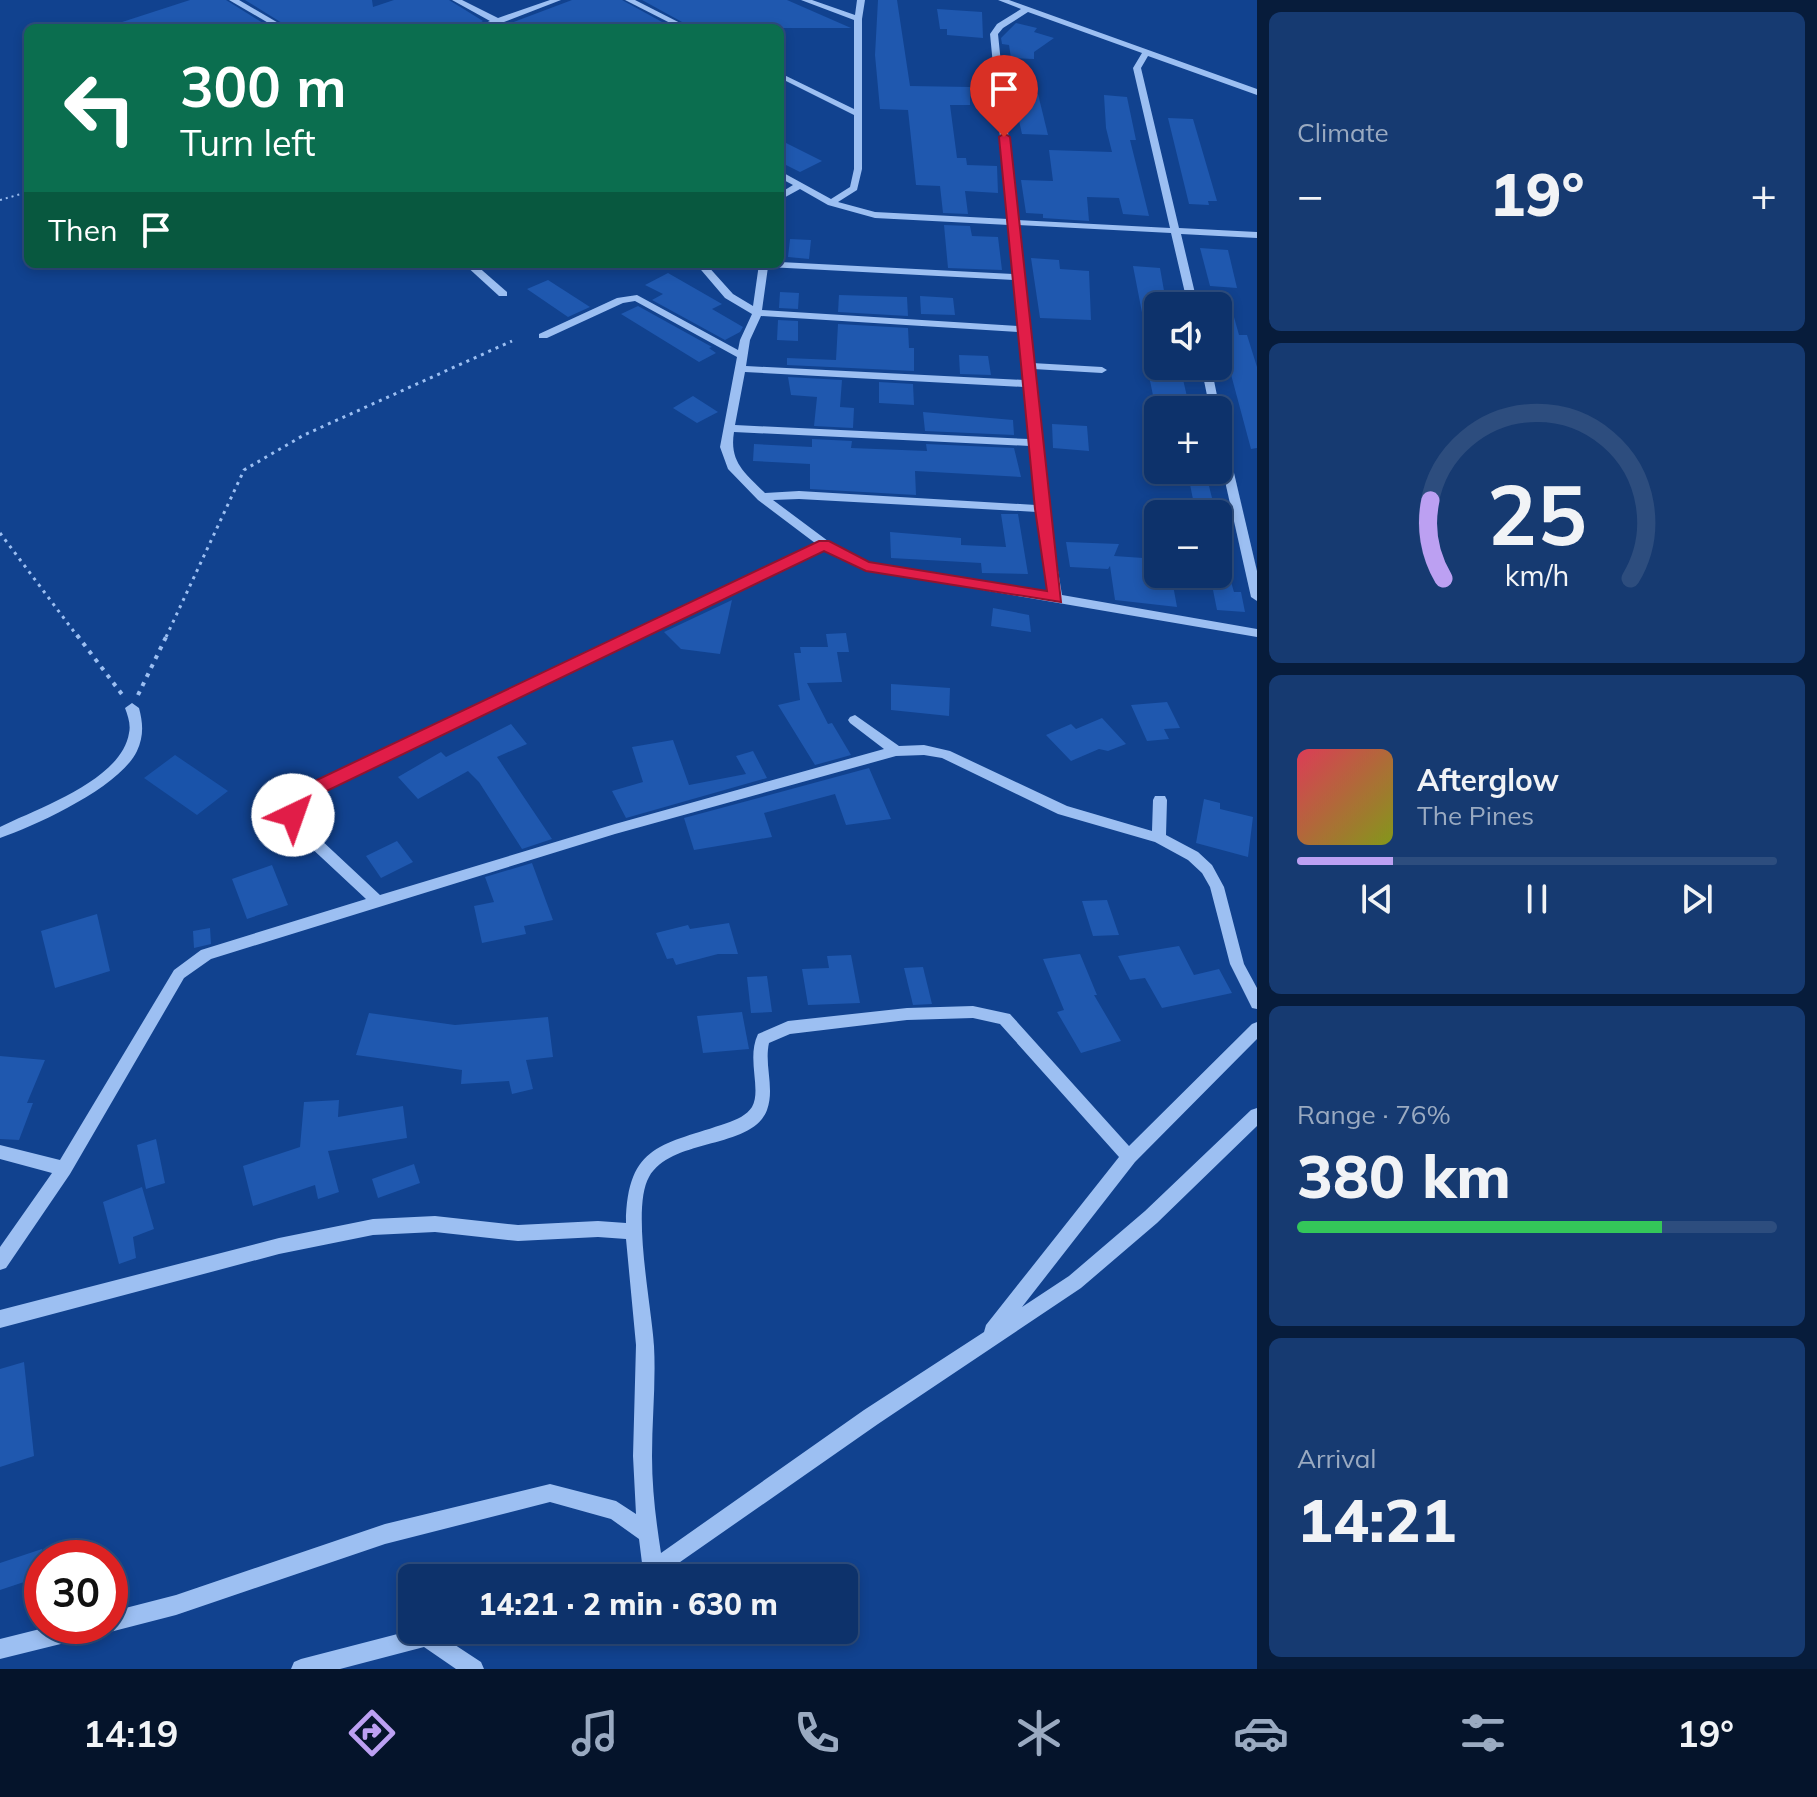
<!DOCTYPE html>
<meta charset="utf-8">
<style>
:root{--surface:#0d326b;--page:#163a71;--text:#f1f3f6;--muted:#9aaac1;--line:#2d4d7e;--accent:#bca0f2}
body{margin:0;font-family:Mulish,sans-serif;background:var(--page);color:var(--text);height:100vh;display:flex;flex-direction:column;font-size:30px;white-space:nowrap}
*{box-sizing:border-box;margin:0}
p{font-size:26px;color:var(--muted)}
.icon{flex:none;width:44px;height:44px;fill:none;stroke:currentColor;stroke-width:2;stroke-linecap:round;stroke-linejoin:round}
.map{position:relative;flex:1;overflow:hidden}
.drawer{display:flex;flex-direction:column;gap:12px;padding:12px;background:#071c3b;width:560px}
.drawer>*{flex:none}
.top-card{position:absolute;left:24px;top:24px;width:760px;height:244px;border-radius:12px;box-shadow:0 4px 12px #0003,0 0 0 2px var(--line);background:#0b6e4f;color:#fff;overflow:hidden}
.tools{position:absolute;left:1144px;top:292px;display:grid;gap:16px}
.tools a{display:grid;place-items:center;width:88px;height:88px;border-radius:12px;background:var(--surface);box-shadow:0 4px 12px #0003,0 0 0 2px var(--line);font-size:40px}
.speed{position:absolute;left:24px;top:1540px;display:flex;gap:16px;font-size:40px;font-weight:700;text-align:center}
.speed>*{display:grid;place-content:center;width:104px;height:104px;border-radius:50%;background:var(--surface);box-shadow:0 4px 12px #0003,0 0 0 2px var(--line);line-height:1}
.speed .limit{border:12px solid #d22;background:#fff;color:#111}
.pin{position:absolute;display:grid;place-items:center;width:68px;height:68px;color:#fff;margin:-82px -34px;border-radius:50% 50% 50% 0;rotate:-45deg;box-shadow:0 0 8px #0007}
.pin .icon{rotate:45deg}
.me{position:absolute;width:88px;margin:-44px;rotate:42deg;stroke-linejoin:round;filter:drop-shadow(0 0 6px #0008)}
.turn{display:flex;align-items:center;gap:28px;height:168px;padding:0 24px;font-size:36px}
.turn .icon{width:104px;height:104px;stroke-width:2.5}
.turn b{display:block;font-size:56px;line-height:68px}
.then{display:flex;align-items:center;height:76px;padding:0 24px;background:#0003;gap:16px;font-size:30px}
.big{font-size:60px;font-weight:800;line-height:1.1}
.drawer .card{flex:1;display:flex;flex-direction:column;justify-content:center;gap:12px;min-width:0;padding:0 28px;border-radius:12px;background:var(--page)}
.drawer .dial{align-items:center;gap:0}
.dial svg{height:208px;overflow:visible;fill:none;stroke:var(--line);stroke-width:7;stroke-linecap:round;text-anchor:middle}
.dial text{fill:var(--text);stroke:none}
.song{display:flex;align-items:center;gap:24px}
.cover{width:96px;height:96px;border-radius:12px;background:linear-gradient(135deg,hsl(350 70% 55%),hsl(70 70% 35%))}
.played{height:8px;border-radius:4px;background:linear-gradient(90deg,var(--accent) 20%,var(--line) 20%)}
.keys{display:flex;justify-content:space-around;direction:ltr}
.heat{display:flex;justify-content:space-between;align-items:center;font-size:44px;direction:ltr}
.charge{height:12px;border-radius:6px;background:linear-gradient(90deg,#34c759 76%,var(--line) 0)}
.trip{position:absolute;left:398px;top:1564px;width:460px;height:80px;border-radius:12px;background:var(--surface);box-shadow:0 4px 12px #0003,0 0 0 2px var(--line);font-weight:800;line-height:80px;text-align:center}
.tab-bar{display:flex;height:128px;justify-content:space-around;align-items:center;background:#05142b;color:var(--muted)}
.tab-bar .icon{width:56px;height:56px}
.tab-bar .selected{color:var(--accent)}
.tab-bar b{font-size:36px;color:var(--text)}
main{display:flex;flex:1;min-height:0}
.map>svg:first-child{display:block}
.green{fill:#1953aa}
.building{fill:#1f58af}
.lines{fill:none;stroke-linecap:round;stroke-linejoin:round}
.path-far2{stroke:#9cbff2;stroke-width:2;stroke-dasharray:2 4;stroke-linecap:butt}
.path-far1{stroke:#9cbff2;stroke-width:3;stroke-dasharray:3 5;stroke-linecap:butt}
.path{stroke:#9cbff2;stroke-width:4;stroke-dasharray:4 6;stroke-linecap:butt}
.minor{fill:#9cbff2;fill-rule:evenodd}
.route{fill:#e11d48;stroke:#92132f;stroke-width:2}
</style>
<main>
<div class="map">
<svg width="1257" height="1669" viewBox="0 0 1257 1669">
<rect width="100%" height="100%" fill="#11428f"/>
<path class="green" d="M175,755L228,791L197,815L144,778Z"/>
<g class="building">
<path d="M190,0H226L271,28H116V24Z"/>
<path d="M245,0H372L373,7L394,0H449L483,21L471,28H290Z"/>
<path d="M572,0H622L673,28H517L511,23Z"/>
<path d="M642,0H787L851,28H693Z"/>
<path d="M878,0H897L910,86L970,87V105H950L957,158H966L967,165L997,166L998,193L965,191L968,214L943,213L940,186L916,185L908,110L880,109L875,55Z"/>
<path d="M937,9L982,12L983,38L947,35V29H940Z"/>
<path d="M1016,23L1037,28L1034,32L1054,38L1034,52V59L1011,58L1009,45L1002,44L1001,38Z"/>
<path d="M1013,93L1038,94L1048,135L1022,134Z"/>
<path d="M1104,95L1127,97L1136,140H1130L1149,216L1123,214L1119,198L1087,197L1089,221L1043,218V214L1026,213L1021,180L1053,181L1049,150L1112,152L1106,128Z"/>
<path d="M1168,118L1193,119L1217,201H1208L1209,205L1189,204Z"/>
<path d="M780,140L822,161L800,172L780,162Z"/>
<path d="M944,225L970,226L972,236L998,237L1002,270L948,268Z"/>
<path d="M790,239L811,240L809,259L788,257Z"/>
<path d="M1200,248L1228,250L1237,288L1210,286Z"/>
<path d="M1031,258L1059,260L1060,269L1089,271L1091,320L1040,318Z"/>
<path d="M1133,266L1160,268L1166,302L1158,301V354H1150Z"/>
<path d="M668,273L722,304L712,309L743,327L740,332L725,340L652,300L663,294L645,285Z"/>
<path d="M548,280L590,307L568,317L527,289Z"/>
<path d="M1208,291L1227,292L1239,335H1247L1257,367V448L1251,449L1218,326V306H1212Z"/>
<path d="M780,292L799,293L798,309L779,308Z"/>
<path d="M839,295L907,297L908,316L838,312Z"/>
<path d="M920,296L953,298L955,315L921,314Z"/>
<path d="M638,306L712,347L709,348L716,353L699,362L621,314Z"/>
<path d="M778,320L798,321V341L777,340Z"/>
<path d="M838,324L908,328L909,348H914V371L787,365V358L836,360Z"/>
<path d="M959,355L988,356L991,375L960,374Z"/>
<path d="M1147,366H1180L1190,410H1156Z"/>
<path d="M788,377L842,380L840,407L854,408L853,428L814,426L817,397L791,395Z"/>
<path d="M879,382L913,384L914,405L879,403Z"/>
<path d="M693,396L718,412L697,423L673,408Z"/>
<path d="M923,412L1013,420L1014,435L925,431Z"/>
<path d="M1052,424L1087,426L1089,451L1053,448Z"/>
<path d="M812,439L852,441L851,448L927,451L926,444L1014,448L1021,477L915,471L916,495L810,489V464L753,461L754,444L812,447Z"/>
<path d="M1187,470H1205L1215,510L1195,509Z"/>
<path d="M1001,514H1018L1028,574L982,573L981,563L891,558L890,532L961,538V545L1006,547Z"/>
<path d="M1066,542L1119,544L1114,556L1158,559V574H1171L1177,607L1115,600L1110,566L1108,569L1070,567Z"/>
<path d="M1223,554L1234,592H1241L1245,612L1217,610L1213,590H1218V555Z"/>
<path d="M732,600L720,654L681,649L664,632Z"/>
<path d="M993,608L1029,615L1031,632L991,626Z"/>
<path d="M846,633L849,652H837L842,682L807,683L828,724L832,723L851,755L815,765L778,705L800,700L794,653H801L800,647H828L826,634Z"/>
<path d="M891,684L950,688L949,716L891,710Z"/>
<path d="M1167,702L1180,728L1164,729L1169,739L1147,741L1131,705Z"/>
<path d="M1102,718L1126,744L1108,751L1099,749L1071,761L1046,735L1071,724L1076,729Z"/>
<path d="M511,724L527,744L497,757L552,839L522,849L479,782L468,771L418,799L398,777L441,752L446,757Z"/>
<path d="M673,740L689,785L746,774L736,756L753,751L767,778L626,818L612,791L643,782L632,747Z"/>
<path d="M869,768L891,819L846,825L835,794L764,813L772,837L694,850L684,818Z"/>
<path d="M1204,799L1220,803V809L1253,817L1248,857L1196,843Z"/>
<path d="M397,841L413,862L381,878L366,856Z"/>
<path d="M532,863L553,920L524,926L526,934L482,943L474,906L494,902L485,877Z"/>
<path d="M272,865L288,905L247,919L232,879Z"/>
<path d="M1107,900L1119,935L1093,936L1082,901Z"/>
<path d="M97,914L110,971L55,988L41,931Z"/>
<path d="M729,923L738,954H718L676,965L673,958L667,959L656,933L688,925L690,929Z"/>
<path d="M210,928L211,944L194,948L193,931Z"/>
<path d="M1179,946L1194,975L1219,969L1232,993L1162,1008L1145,978L1130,980L1118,956Z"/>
<path d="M1080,954L1097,995H1094L1121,1041L1081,1053L1057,1012L1064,1010L1043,959Z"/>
<path d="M851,955L860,1003L808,1005L802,969L829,968L827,956Z"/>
<path d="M923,967L932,1004L913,1005L904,968Z"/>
<path d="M767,976L772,1012L751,1013L747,977Z"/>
<path d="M742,1012L749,1049L703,1053L697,1016Z"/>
<path d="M369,1013L455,1025L548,1017L553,1057L526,1060L533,1089L512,1094L509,1081L461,1084L462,1070L356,1055Z"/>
<path d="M0,1056L45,1060L27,1103H33L19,1140L0,1139Z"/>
<path d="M339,1100L338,1117L403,1106L407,1138L328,1151L339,1192L318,1199L315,1185L253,1206L243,1166L300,1147L304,1102Z"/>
<path d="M156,1139L165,1183L146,1189L137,1145Z"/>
<path d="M414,1164L420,1183L378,1198L372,1179Z"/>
<path d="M142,1187L154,1229L133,1237L136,1258L119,1264L103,1202Z"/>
<path d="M24,1362L34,1456L0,1467V1369Z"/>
<path d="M42,1549V1576L0,1590V1563Z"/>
</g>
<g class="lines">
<path class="path-far2" d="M0,200L28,192"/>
<g class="path-far1">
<path d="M0,533L78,637"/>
<path d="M166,637L244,470L304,435L512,341"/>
</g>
<g class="path">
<path d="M77,635L124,697"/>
<path d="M138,695L167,635"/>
</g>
<g class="minor">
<path d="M229,0H239L287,28H277Z"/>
<path d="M452,0H462L498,18L550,0H561L504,22L514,28H504L496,24L486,28H474L490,21Z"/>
<path d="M625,0H635L690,28H680Z"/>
<path d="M801,0H812L855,15L857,0H865L862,19V169L857,190L838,202L875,212L1008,219L990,34L997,24L1021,9L998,0H1009L1257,89V95L1148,56L1141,68L1179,228L1257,232V238L1181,234L1198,306H1188L1171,233L1018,225L1032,363L1102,367L1107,370L1102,373L1033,369L1048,509L1062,595L1257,629V637L866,570L824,549L311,797L301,810L304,824L380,895L615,824L884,749L850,723L848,720L850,717L855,715L899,746L924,745L950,751L1067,806L1152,831L1153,800L1155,796H1165L1167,800L1166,835L1198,852L1212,865L1224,887L1244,964L1257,988V1009L1252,1008L1230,964L1210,887L1202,873L1188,860L1155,842L1058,814L942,758L924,755L896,756L615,834L211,959L184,978L70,1174L6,1268L0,1270V1247L52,1173L0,1159V1145L60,1160L174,970L201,950L366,899L292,830L287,809L301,789L815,543L758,500L728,469L720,447L737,357L635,301L623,303L547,338H539V334L617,298L637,295L738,350L740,340L752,314L725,298L696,264H706L733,294L753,306L759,264H780V262L1013,274L1009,225L875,218L828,205L800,189L780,200V193L793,185L780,178V171L831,199L850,187L854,169V115L780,78V73L854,109V20ZM1028,12L1142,53L1133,68L1170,228L1017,220L998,34L1003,28ZM768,267L1014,280L1018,326L762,310ZM761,316L1019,332L1024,380L746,366L750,340ZM745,372L1024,387L1029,439L735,425ZM734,432L1030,446L1036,505L799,491L765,493C745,473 729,462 734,432ZM799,499L1037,512L1049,593L869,563L828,541L773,500Z"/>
<path d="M464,264H475L507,292V296H499Z"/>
<path d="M1201,366H1211L1220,410L1219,412L1218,410H1210Z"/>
<path d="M1218,423L1223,426L1257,571V601L1251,597L1218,450Z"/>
<path d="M132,703L139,708C143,723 144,736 137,751C120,787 37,825 0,838V827C38,808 122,780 129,733C131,725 128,716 125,708Z"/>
<path d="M973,1006L1010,1014L1129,1146L1252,1024L1257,1022V1039L1135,1162L1022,1307L1069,1276L1145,1211L1251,1110L1257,1108V1126L1157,1223L1081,1288L878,1424L660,1576L655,1578H619L622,1571L642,1563L639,1539L611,1519L550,1502L385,1544L176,1615L110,1632L102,1628L100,1633L93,1636L0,1659V1639L52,1626H110V1612L176,1595L385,1524L550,1484L616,1501L636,1514L633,1456L636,1345L626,1239L598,1237L518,1241L435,1232L373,1235L279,1254L0,1328V1310L279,1238L373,1219L435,1216L518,1225L598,1221L626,1223C627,1143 664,1145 727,1123C736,1120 747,1115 752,1107C762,1089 746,1059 758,1034L788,1021L907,1008ZM973,1018L1000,1024L1119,1157L986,1325L984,1332L864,1410L661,1553C656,1521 652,1489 652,1456C652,1419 656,1383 654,1346C652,1308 631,1208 649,1177C672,1137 752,1150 767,1110C775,1088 764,1065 769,1043L790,1034L907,1020Z"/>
<path d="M413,1630H462L459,1637L449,1641L481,1662L484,1669H456L424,1647L340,1669H291L294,1662L301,1659Z"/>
</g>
</g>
<path class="route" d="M1004,133L1010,137L1061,602L866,571L824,551L312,798L299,820H286L284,815L300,788L819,541H829L869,562L1047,591L1035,509L999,137Z"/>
</svg>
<div class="tools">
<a><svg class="icon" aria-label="sound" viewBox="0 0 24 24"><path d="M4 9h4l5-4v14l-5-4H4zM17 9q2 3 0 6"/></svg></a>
<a>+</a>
<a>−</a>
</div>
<div class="speed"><div class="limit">30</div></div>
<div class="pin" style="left:1004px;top:137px;background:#d93025"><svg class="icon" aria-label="arrive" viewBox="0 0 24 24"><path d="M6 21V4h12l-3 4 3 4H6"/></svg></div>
<svg class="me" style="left:293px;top:815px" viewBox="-20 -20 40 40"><circle r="19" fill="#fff"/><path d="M0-13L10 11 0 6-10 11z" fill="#e11d48"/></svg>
<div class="trip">14:21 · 2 min · 630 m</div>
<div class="top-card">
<div class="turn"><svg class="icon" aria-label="left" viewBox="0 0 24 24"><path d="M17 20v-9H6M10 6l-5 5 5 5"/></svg><div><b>300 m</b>Turn left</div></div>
<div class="then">Then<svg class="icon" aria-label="arrive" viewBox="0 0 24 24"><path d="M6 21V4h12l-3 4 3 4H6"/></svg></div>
</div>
</div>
<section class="drawer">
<div class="card"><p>Climate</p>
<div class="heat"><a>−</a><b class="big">19°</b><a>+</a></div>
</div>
<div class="card dial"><svg viewBox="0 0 100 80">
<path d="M14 69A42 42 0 1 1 86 69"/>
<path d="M14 69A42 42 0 0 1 9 39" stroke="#bca0f2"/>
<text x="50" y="56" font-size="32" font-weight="700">25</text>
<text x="50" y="72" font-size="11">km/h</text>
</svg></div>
<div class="card">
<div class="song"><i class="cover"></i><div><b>Afterglow</b><p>The Pines</p></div></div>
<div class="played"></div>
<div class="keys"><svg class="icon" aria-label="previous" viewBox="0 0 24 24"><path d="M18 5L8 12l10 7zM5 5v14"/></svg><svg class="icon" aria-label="pause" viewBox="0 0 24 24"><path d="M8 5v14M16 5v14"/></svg><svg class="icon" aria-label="next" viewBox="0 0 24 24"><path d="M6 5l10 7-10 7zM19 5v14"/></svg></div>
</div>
<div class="card"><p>Range · 76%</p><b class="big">380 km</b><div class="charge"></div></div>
<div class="card"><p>Arrival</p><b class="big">14:21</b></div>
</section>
</main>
<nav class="tab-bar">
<b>14:19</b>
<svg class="icon selected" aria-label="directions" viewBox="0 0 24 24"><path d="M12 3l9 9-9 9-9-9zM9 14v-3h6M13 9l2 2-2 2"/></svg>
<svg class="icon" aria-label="music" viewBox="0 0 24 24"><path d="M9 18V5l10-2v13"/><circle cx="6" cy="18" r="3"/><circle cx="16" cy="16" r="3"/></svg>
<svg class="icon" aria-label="phone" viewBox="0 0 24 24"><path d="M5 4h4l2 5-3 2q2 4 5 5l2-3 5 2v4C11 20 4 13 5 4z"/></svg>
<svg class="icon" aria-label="climate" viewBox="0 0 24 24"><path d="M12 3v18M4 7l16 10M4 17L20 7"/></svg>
<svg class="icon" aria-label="car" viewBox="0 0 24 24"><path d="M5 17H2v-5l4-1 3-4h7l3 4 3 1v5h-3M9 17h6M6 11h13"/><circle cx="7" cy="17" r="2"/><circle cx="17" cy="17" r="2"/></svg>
<svg class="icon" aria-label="filters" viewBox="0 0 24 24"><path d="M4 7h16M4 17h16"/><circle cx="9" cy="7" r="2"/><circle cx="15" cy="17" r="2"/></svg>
<b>19°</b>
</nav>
